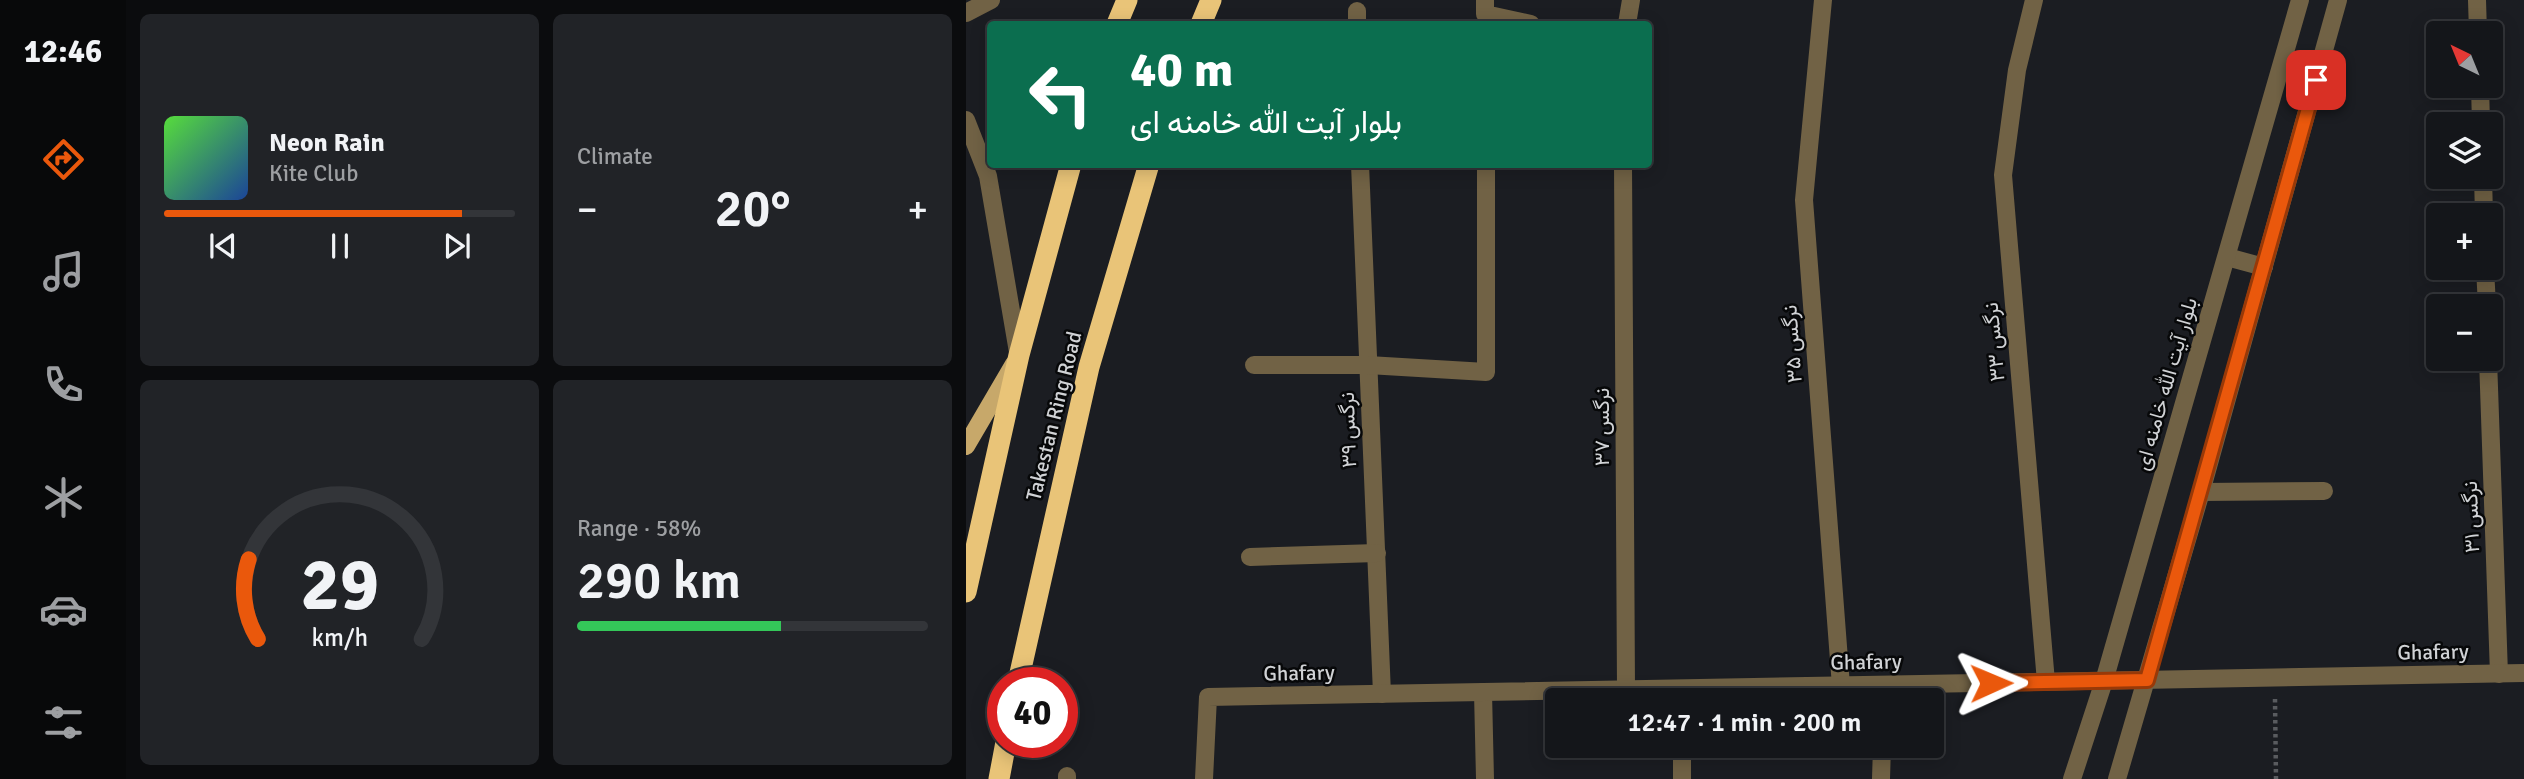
<!DOCTYPE html>
<meta charset="utf-8">
<style>
:root{--surface:#14161a;--page:#212327;--text:#f1f3f6;--muted:#9d9fa2;--line:#333539;--accent:#ea580c}
body{margin:0;font-family:Signika,Vazirmatn,sans-serif;background:var(--page);color:var(--text);height:100vh;display:flex;flex-direction:column;font-size:26px;white-space:nowrap}
*{box-sizing:border-box;margin:0}
p{font-size:23px;color:var(--muted)}
.icon{flex:none;width:38px;height:38px;fill:none;stroke:currentColor;stroke-width:2;stroke-linecap:round;stroke-linejoin:round}
.map{position:relative;flex:1;overflow:hidden}
.sheet{display:flex;flex-direction:column;gap:14px;padding:14px;background:#0b0c0e;width:840px}
.sheet>*{flex:none}
.hud{position:absolute;left:21px;top:21px;width:665px;height:147px;border-radius:7px;box-shadow:0 4px 18px #0003,0 0 0 2px var(--line);background:#0b6e4f;color:#fff;overflow:hidden}
.needle{width:46px;rotate:317deg}
.controls{position:absolute;left:1460px;top:21px;display:grid;gap:14px}
.controls a{display:grid;place-items:center;width:77px;height:77px;border-radius:7px;background:var(--surface);box-shadow:0 4px 18px #0003,0 0 0 2px var(--line);font-size:35px}
.speed{position:absolute;left:21px;top:667px;display:flex;gap:14px;font-size:35px;font-weight:700;text-align:center}
.speed>*{display:grid;place-content:center;width:91px;height:91px;border-radius:50%;background:var(--surface);box-shadow:0 4px 18px #0003,0 0 0 2px var(--line);line-height:1}
.speed .limit{border:10px solid #d22;background:#fff;color:#111}
.pin{position:absolute;display:grid;place-items:center;width:60px;height:60px;color:#fff;margin:-30px;border-radius:14px;box-shadow:0 4px 10px #0006}
.me{position:absolute;width:77px;margin:-38px;rotate:89deg;stroke-linejoin:round;filter:drop-shadow(0 0 5px #0008)}
.turn{display:flex;align-items:center;gap:24px;height:147px;padding:0 28px;font-size:32px}
.turn .icon{width:91px;height:91px;stroke-width:2.5}
.turn b{display:block;font-size:49px;line-height:60px}
.big{font-size:52px;font-weight:600;line-height:1.1}
.sheet .widget{flex:1;display:flex;flex-direction:column;justify-content:center;gap:10px;min-width:0;padding:0 24px;border-radius:10px;background:var(--page)}
.sheet .dial{align-items:center;gap:0}
.dial svg{height:182px;overflow:visible;fill:none;stroke:var(--line);stroke-width:7;stroke-linecap:round;text-anchor:middle}
.dial text{fill:var(--text);stroke:none}
.song{display:flex;align-items:center;gap:21px}
.cover{width:84px;height:84px;border-radius:10px;background:linear-gradient(135deg,hsl(110 70% 55%),hsl(220 70% 35%))}
.played{height:7px;border-radius:4px;background:linear-gradient(90deg,var(--accent) 85%,var(--line) 85%)}
.keys{display:flex;justify-content:space-around;direction:ltr}
.heat{display:flex;justify-content:space-between;align-items:center;font-size:38px;direction:ltr}
.charge{height:10px;border-radius:5px;background:linear-gradient(90deg,#34c759 58%,var(--line) 0)}
.sheet .tiles{flex:1;display:grid;gap:14px;grid-template-columns:repeat(2,1fr)}
.trip{position:absolute;left:579px;top:688px;width:399px;height:70px;border-radius:7px;background:var(--surface);box-shadow:0 4px 18px #0003,0 0 0 2px var(--line);font-weight:600;line-height:70px;text-align:center}
main{display:flex;flex:1;min-height:0}
.menu{display:flex;flex-direction:column;width:126px;justify-content:space-around;align-items:center;background:#08090a;color:var(--muted)}
.menu .icon{width:49px;height:49px}
.menu .active{color:var(--accent)}
.menu b{font-size:32px;color:var(--text)}
.map>svg:first-child{display:block}
.lines{fill:none;stroke-linecap:round;stroke-linejoin:round}
.path{stroke:#595b5f;stroke-width:4.5;stroke-dasharray:3.5 3.5;stroke-linecap:butt}
.minor{stroke:#716245;stroke-width:18}
.major{stroke:#c7a86a;stroke-width:18}
.highway{stroke:#e9c478;stroke-width:21}
.route-casing{stroke:#983908;stroke-width:18}
.route{stroke:#ea580c;stroke-width:12}
.labels{text-anchor:middle;stroke-width:5;stroke-linejoin:round;paint-order:stroke}
.street-label{font-size:21px;fill:#d0d2d5;stroke:#070809}
</style>
<main>
<nav class="menu">
<b>12:46</b>
<svg class="icon active" aria-label="directions" viewBox="0 0 24 24"><path d="M12 3l9 9-9 9-9-9zM9 14v-3h6M13 9l2 2-2 2"/></svg>
<svg class="icon" aria-label="music" viewBox="0 0 24 24"><path d="M9 18V5l10-2v13"/><circle cx="6" cy="18" r="3"/><circle cx="16" cy="16" r="3"/></svg>
<svg class="icon" aria-label="phone" viewBox="0 0 24 24"><path d="M5 4h4l2 5-3 2q2 4 5 5l2-3 5 2v4C11 20 4 13 5 4z"/></svg>
<svg class="icon" aria-label="climate" viewBox="0 0 24 24"><path d="M12 3v18M4 7l16 10M4 17L20 7"/></svg>
<svg class="icon" aria-label="car" viewBox="0 0 24 24"><path d="M5 17H2v-5l4-1 3-4h7l3 4 3 1v5h-3M9 17h6M6 11h13"/><circle cx="7" cy="17" r="2"/><circle cx="17" cy="17" r="2"/></svg>
<svg class="icon" aria-label="filters" viewBox="0 0 24 24"><path d="M4 7h16M4 17h16"/><circle cx="9" cy="7" r="2"/><circle cx="15" cy="17" r="2"/></svg>
</nav>
<section class="sheet">
<div class="tiles">
<div class="widget">
<div class="song"><i class="cover"></i><div><b>Neon Rain</b><p>Kite Club</p></div></div>
<div class="played"></div>
<div class="keys"><svg class="icon" aria-label="previous" viewBox="0 0 24 24"><path d="M18 5L8 12l10 7zM5 5v14"/></svg><svg class="icon" aria-label="pause" viewBox="0 0 24 24"><path d="M8 5v14M16 5v14"/></svg><svg class="icon" aria-label="next" viewBox="0 0 24 24"><path d="M6 5l10 7-10 7zM19 5v14"/></svg></div>
</div>
<div class="widget"><p>Climate</p>
<div class="heat"><a>−</a><b class="big">20°</b><a>+</a></div>
</div>
<div class="widget dial"><svg viewBox="0 0 100 80">
<path d="M14 69A42 42 0 1 1 86 69"/>
<path d="M14 69A42 42 0 0 1 10 34" stroke="#ea580c"/>
<text x="50" y="56" font-size="32" font-weight="700">29</text>
<text x="50" y="72" font-size="11">km/h</text>
</svg></div>
<div class="widget"><p>Range · 58%</p><b class="big">290 km</b><div class="charge"></div></div>
</div>
</section>
<div class="map">
<svg width="1558" height="779" viewBox="0 0 1558 779">
<rect width="100%" height="100%" fill="#1b1d22"/>
<g class="lines">
<path class="path" d="M1309,699L1310,779"/>
<g class="minor">
<path d="M519,0V14L565,24"/>
<path d="M857,0L838,200L875,686"/>
<path d="M1068,0L1051,70L1037,175L1080,682"/>
<path d="M1511,0L1512,33"/>
<path d="M0,13L25,0"/>
<path d="M391,24V11"/>
<path d="M661,24L665,0"/>
<path d="M1514,86L1515,124"/>
<path d="M0,120L22,176L52,352"/>
<path d="M394,164L416,694"/>
<path d="M657,164L660,689"/>
<path d="M1517,177L1518,215"/>
<path d="M1261,257L1298,267"/>
<path d="M1519,268L1521,306"/>
<path d="M1522,359L1533,674"/>
<path d="M288,365H402L520,372V164"/>
<path d="M1235,492L1358,491"/>
<path d="M284,557L411,553"/>
<path d="M517,692L519,779"/>
<path d="M716,746V779"/>
<path d="M101,779V776"/>
<path d="M238,779L242,697L1558,673"/>
<path d="M915,779L916,746"/>
<path d="M1106,779L1138,681L1334,0"/>
<path d="M1151,779L1235,492L1372,0"/>
</g>
<path class="major" d="M0,446L48,364"/>
<g class="highway">
<path d="M151,24L161,0"/>
<path d="M235,24L245,0"/>
<path d="M0,592L53,355L105,164"/>
<path d="M52,682L123,367L183,164"/>
<path d="M33,779L40,742"/>
</g>
</g>
<g class="lines">
<defs>
<path id="route" d="M1025,683L1181,680L1350,80"/>
</defs>
<use href="#route" class="route-casing"/>
<use href="#route" class="route"/>
</g>
<g class="labels">
<g class="street-label">
<text transform="translate(1028 342) rotate(-95)" y="7">نرگس ۳۳</text>
<text transform="translate(826 344) rotate(-94)" y="7">نرگس ۳۵</text>
<text transform="translate(1200 384) rotate(-74)" y="7">بلوار آیت الله خامنه ای</text>
<text transform="translate(88 416) rotate(-76)" y="7">Takestan Ring Road</text>
<text transform="translate(636 427) rotate(-90)" y="7">نرگس ۳۷</text>
<text transform="translate(382 430) rotate(-92)" y="7">نرگس ۳۹</text>
<text transform="translate(1505 517) rotate(-92)" y="7">نرگس ۳۱</text>
<text transform="translate(1467 652) rotate(-1)" y="7">Ghafary</text>
<text transform="translate(900 662) rotate(-1)" y="7">Ghafary</text>
<text transform="translate(333 673) rotate(-1)" y="7">Ghafary</text>
</g>
</g>
</svg>
<div class="controls">
<a><svg class="needle" viewBox="-14 -14 28 28"><path d="M0-13l5 13h-10z" fill="#e53935"/><path d="M0 13l5-13h-10z" fill="#9d9fa2"/></svg></a>
<a><svg class="icon" aria-label="layers" viewBox="0 0 24 24"><path d="M12 4l9 5-9 5-9-5zM3 14l9 5 9-5"/></svg></a>
<a>+</a>
<a>−</a>
</div>
<div class="speed"><div class="limit">40</div></div>
<div class="pin" style="left:1350px;top:80px;background:#d93025"><svg class="icon" aria-label="arrive" viewBox="0 0 24 24"><path d="M6 21V4h12l-3 4 3 4H6"/></svg></div>
<svg class="me" style="left:1025px;top:683px" viewBox="-20 -20 40 40"><path d="M0-17L14 15 0 8-14 15z" fill="#ea580c" stroke="#fff" stroke-width="4"/></svg>
<div class="trip">12:47 · 1 min · 200 m</div>
<div class="hud">
<div class="turn"><svg class="icon" aria-label="left" viewBox="0 0 24 24"><path d="M17 20v-9H6M10 6l-5 5 5 5"/></svg><div><b>40 m</b>بلوار آیت الله خامنه ای</div></div>
</div>
</div>
</main>
